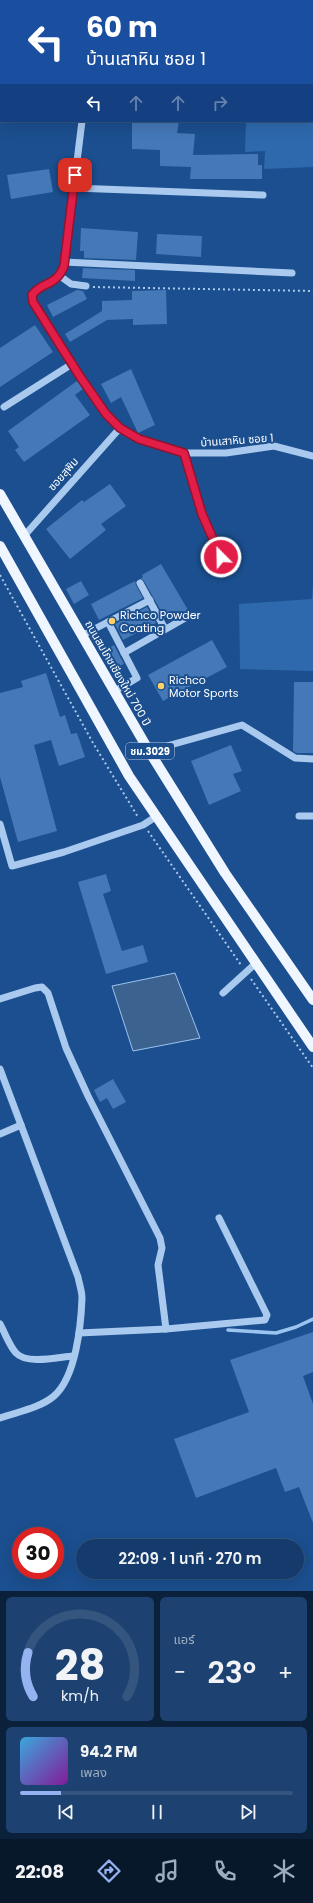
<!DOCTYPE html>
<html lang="th">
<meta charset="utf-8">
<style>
:root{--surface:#143b6b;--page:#1d4271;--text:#f1f3f6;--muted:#9dadc1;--line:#33557e;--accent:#95b2f1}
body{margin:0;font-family:Poppins,"Noto Sans Thai",sans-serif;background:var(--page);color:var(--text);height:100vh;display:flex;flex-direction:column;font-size:15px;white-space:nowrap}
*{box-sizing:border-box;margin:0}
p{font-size:13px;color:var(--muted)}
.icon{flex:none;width:22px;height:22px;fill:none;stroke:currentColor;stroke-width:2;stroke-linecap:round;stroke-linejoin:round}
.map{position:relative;height:1591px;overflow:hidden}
.details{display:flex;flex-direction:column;gap:6px;padding:6px;background:#0b203b;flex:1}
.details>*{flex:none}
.top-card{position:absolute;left:0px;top:0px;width:313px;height:122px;box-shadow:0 4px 16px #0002,0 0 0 1px var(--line);background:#1a4fa0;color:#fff;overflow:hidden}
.speed{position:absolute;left:12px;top:1527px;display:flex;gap:8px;font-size:20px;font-weight:700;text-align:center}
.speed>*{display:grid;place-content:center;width:52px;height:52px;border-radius:50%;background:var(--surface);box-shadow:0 4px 16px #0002,0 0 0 1px var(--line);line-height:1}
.speed .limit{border:6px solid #d22;background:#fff;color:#111}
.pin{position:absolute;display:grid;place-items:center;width:34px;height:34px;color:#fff;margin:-17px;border-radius:8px;box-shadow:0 2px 6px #0006}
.me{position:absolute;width:44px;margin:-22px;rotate:337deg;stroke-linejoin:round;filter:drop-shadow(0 0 3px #0008)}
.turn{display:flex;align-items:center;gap:14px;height:84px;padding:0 20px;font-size:18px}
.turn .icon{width:52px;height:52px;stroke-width:2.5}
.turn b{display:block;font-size:28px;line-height:34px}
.lanes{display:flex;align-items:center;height:38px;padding:0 20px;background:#0003;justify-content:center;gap:20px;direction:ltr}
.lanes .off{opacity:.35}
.big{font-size:30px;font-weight:600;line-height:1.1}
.details .card{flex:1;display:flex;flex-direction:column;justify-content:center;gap:6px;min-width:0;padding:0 14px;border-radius:6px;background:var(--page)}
.details .dial{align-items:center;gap:0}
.dial svg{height:104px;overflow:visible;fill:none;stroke:var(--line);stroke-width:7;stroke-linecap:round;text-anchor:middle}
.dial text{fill:var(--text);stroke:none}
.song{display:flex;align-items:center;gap:12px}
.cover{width:48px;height:48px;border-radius:6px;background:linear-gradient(135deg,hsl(200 70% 55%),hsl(290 70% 35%))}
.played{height:4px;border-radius:2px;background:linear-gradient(90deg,var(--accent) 15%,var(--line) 15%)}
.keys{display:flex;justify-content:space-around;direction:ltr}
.heat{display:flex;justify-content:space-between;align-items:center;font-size:22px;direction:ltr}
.details .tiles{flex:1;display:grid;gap:6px;grid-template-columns:1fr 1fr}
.card:last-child{grid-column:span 2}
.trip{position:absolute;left:76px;top:1539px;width:228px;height:40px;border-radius:20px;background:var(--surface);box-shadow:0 4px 16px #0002,0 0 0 1px var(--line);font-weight:600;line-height:40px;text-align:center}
.tab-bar{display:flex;height:64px;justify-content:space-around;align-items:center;background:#08182b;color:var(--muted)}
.tab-bar .icon{width:28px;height:28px}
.tab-bar .on{color:var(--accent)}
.tab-bar b{font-size:18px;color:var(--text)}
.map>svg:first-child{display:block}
.green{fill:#2e69ad}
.water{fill:#3c6290;stroke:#9cc4f0}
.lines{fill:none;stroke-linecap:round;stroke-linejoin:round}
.stream{stroke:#9cc4f0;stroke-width:3.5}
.building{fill:#4478b7}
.path{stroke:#a9c9ee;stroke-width:2;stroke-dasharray:2 3;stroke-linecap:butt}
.minor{stroke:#a9c9ee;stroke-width:7}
.major{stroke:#f0f6ff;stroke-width:10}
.route-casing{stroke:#92132f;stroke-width:10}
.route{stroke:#e11d48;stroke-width:7}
.poi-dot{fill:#ffd166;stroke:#1b4f8f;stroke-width:1.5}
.labels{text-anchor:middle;stroke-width:4;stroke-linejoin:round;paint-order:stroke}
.shield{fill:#1b4f8f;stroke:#bbcadd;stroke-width:1}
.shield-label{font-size:10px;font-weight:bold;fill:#fff}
.street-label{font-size:11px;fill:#fff;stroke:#1b4f8f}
.poi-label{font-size:11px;fill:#fff;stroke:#1b4f8f;text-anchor:start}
</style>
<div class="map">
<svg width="313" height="1591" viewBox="0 0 313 1591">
<rect width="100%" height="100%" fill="#1b4f8f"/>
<g class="green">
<path d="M225,0H313V167L264,169L265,151L245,152L246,121H312V1Z"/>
<path d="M313,582V671L240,669L239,604L312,599Z"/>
</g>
<path class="water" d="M175,973L200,1038L133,1051L112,986Z"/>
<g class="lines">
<path class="stream" d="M228,1330L276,1333L296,1327L313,1319"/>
</g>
<g class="building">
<path d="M132,121H179L177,133L195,134L193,155L258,154V165H262V179H190L191,167L160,166V150L132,149Z"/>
<path d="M49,169L53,192L11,199L7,175Z"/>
<path d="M81,228L138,232L136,260L84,258V251H80Z"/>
<path d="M157,234L202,236L201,257L156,254Z"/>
<path d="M83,268L135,270V281L82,278Z"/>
<path d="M77,290L83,291L87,299L53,317L47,305Z"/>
<path d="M166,290L167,324L133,325V319L107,320L70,342L65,334L102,311V301L132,300V291Z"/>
<path d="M35,325L53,352L0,387V348Z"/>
<path d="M131,369L155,425L138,433L121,397L111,403L101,384Z"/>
<path d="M77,381L83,389L75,395L90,415L24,462L15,450L19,447L8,431Z"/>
<path d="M110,484L126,506L101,524L106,530L70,559L46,529L82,500L84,502Z"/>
<path d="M161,564L188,610L169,621L167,617L165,618L144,581L141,578L143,577L142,575Z"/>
<path d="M81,581L89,595L74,604L66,589Z"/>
<path d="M135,581L136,585L143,598L99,620L91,604Z"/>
<path d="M147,607L156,623L123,640L115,624Z"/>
<path d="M212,640L227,667L163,701L148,675Z"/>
<path d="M114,645L124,664L112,669L103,651Z"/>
<path d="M46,673L60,717L65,715L71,734L77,733L85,757L59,766L51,740L34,745L57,831L18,842L0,777V693L23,687L21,681Z"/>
<path d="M294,682H313V753H296L293,751Z"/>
<path d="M231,745L242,771L233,774L241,791L209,805L191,761Z"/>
<path d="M106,874L111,891L103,894L122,951L143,945L148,962L106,974L78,882Z"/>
<path d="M113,1079L126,1102L113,1109L107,1098L100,1102L94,1090Z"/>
<path d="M313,1332V1372L303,1376L313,1404V1523L299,1487L285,1492L276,1468L196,1498L174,1439L249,1412L230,1360Z"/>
</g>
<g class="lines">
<g class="path">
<path d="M93,287L313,291"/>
<path d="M0,575L93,743L138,817"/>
<path d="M148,831L241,965"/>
<path d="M251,979L313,1068"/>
</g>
<g class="minor">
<path d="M98,1V0"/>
<path d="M0,37H1"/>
<path d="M82,121L64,266L60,276L35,291L32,295L33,302L79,375L106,414L120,428L139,439L184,453H226L274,446L313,456"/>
<path d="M74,188L263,195"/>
<path d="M64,262L292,273"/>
<path d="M60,276L71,284L86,286"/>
<path d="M4,407L72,364"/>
<path d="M184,453L203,514L221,557"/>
<path d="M24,536L120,428"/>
<path d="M140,583L165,629"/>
<path d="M108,622L137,678L115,691"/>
<path d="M83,635L150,600"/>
<path d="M124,653L187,617"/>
<path d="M149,751L242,725L295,758L313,759"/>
<path d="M299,816H313"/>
<path d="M0,824L12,866L64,852L143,825L157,816"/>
<path d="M223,993L256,963"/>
<path d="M0,999L35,988L42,987L48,993L66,1048L88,1096L160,1238L162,1248L158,1265L166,1329"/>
<path d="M0,1069L78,1277C79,1283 82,1291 82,1298C81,1325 76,1377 54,1396C40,1408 17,1412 0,1418"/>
<path d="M0,1134L21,1125"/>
<path d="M0,1324C5,1333 9,1345 16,1353C27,1365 59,1357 73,1356"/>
<path d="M79,1333L166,1329L265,1320L267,1315L219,1218"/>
</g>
<g class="major">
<path d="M0,494L149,751L225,873L313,1000"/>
<path d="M0,546L129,776L313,1047"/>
</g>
</g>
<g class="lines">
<defs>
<path id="route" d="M75,175L64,266C56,287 42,281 32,295L33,302L79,375L106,414L120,428L139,439L184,453L202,514L221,557"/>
</defs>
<use href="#route" class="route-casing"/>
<use href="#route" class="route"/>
</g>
<g class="poi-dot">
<circle cx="112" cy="621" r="4"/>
<circle cx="161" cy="686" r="4"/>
</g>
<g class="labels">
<rect class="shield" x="126" y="743" width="48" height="16" rx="3"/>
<g class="shield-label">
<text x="150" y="755">ชม.3029</text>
</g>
<g class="street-label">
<text transform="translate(237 440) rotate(-4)" y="4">บ้านเสาหิน ซอย 1</text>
<text transform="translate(63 474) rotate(-49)" y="4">ซอยสุพิม</text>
<text transform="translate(118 673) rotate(60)" y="4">ถนนสมโภชเชียงใหม่ 700 ปี</text>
</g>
<g class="poi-label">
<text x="120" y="619">Richco Powder<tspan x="120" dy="13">Coating</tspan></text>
<text x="169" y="684">Richco<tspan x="169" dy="13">Motor Sports</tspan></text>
</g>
</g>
</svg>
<div class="speed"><div class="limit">30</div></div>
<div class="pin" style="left:75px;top:175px;background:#d93025"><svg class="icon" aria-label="arrive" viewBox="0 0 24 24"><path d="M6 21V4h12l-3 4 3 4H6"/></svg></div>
<svg class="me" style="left:221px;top:557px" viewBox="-20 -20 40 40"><circle r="17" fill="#e11d48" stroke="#fff" stroke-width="3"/><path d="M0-11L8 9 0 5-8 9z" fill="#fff"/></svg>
<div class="trip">22:09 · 1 นาที · 270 m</div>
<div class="top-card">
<div class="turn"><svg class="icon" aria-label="left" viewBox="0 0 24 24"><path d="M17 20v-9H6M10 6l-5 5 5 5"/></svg><div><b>60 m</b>บ้านเสาหิน ซอย 1</div></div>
<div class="lanes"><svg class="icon" aria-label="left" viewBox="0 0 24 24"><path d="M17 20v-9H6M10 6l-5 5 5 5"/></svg><svg class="icon off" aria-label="ahead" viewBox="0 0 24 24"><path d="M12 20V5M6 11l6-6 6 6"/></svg><svg class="icon off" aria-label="ahead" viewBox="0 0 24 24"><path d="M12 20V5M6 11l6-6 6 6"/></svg><svg class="icon off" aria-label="right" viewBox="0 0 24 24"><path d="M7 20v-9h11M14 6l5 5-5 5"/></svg></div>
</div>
</div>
<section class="details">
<div class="tiles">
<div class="card dial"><svg viewBox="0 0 100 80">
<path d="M14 69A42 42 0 1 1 86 69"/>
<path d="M14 69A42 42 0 0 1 10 35" stroke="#95b2f1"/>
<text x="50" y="56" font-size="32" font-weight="700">28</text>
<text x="50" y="72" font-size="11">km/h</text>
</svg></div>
<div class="card"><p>แอร์</p>
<div class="heat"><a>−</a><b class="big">23°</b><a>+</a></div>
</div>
<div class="card">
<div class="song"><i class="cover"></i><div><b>94.2 FM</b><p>เพลง</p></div></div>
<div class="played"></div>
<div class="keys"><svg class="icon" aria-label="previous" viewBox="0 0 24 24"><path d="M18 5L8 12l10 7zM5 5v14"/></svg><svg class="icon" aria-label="pause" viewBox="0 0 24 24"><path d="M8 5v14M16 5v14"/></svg><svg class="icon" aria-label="next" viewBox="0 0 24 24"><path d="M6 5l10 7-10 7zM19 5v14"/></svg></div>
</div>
</div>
</section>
<nav class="tab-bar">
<b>22:08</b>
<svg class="icon on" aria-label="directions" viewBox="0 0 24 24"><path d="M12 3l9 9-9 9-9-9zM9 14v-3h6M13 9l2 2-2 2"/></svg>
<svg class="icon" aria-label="music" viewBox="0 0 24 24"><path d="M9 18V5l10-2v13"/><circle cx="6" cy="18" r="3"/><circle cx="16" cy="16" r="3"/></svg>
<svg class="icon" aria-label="phone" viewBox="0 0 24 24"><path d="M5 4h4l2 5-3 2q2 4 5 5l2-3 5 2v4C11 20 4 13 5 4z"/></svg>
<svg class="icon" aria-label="climate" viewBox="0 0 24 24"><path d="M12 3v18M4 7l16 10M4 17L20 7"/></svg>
</nav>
